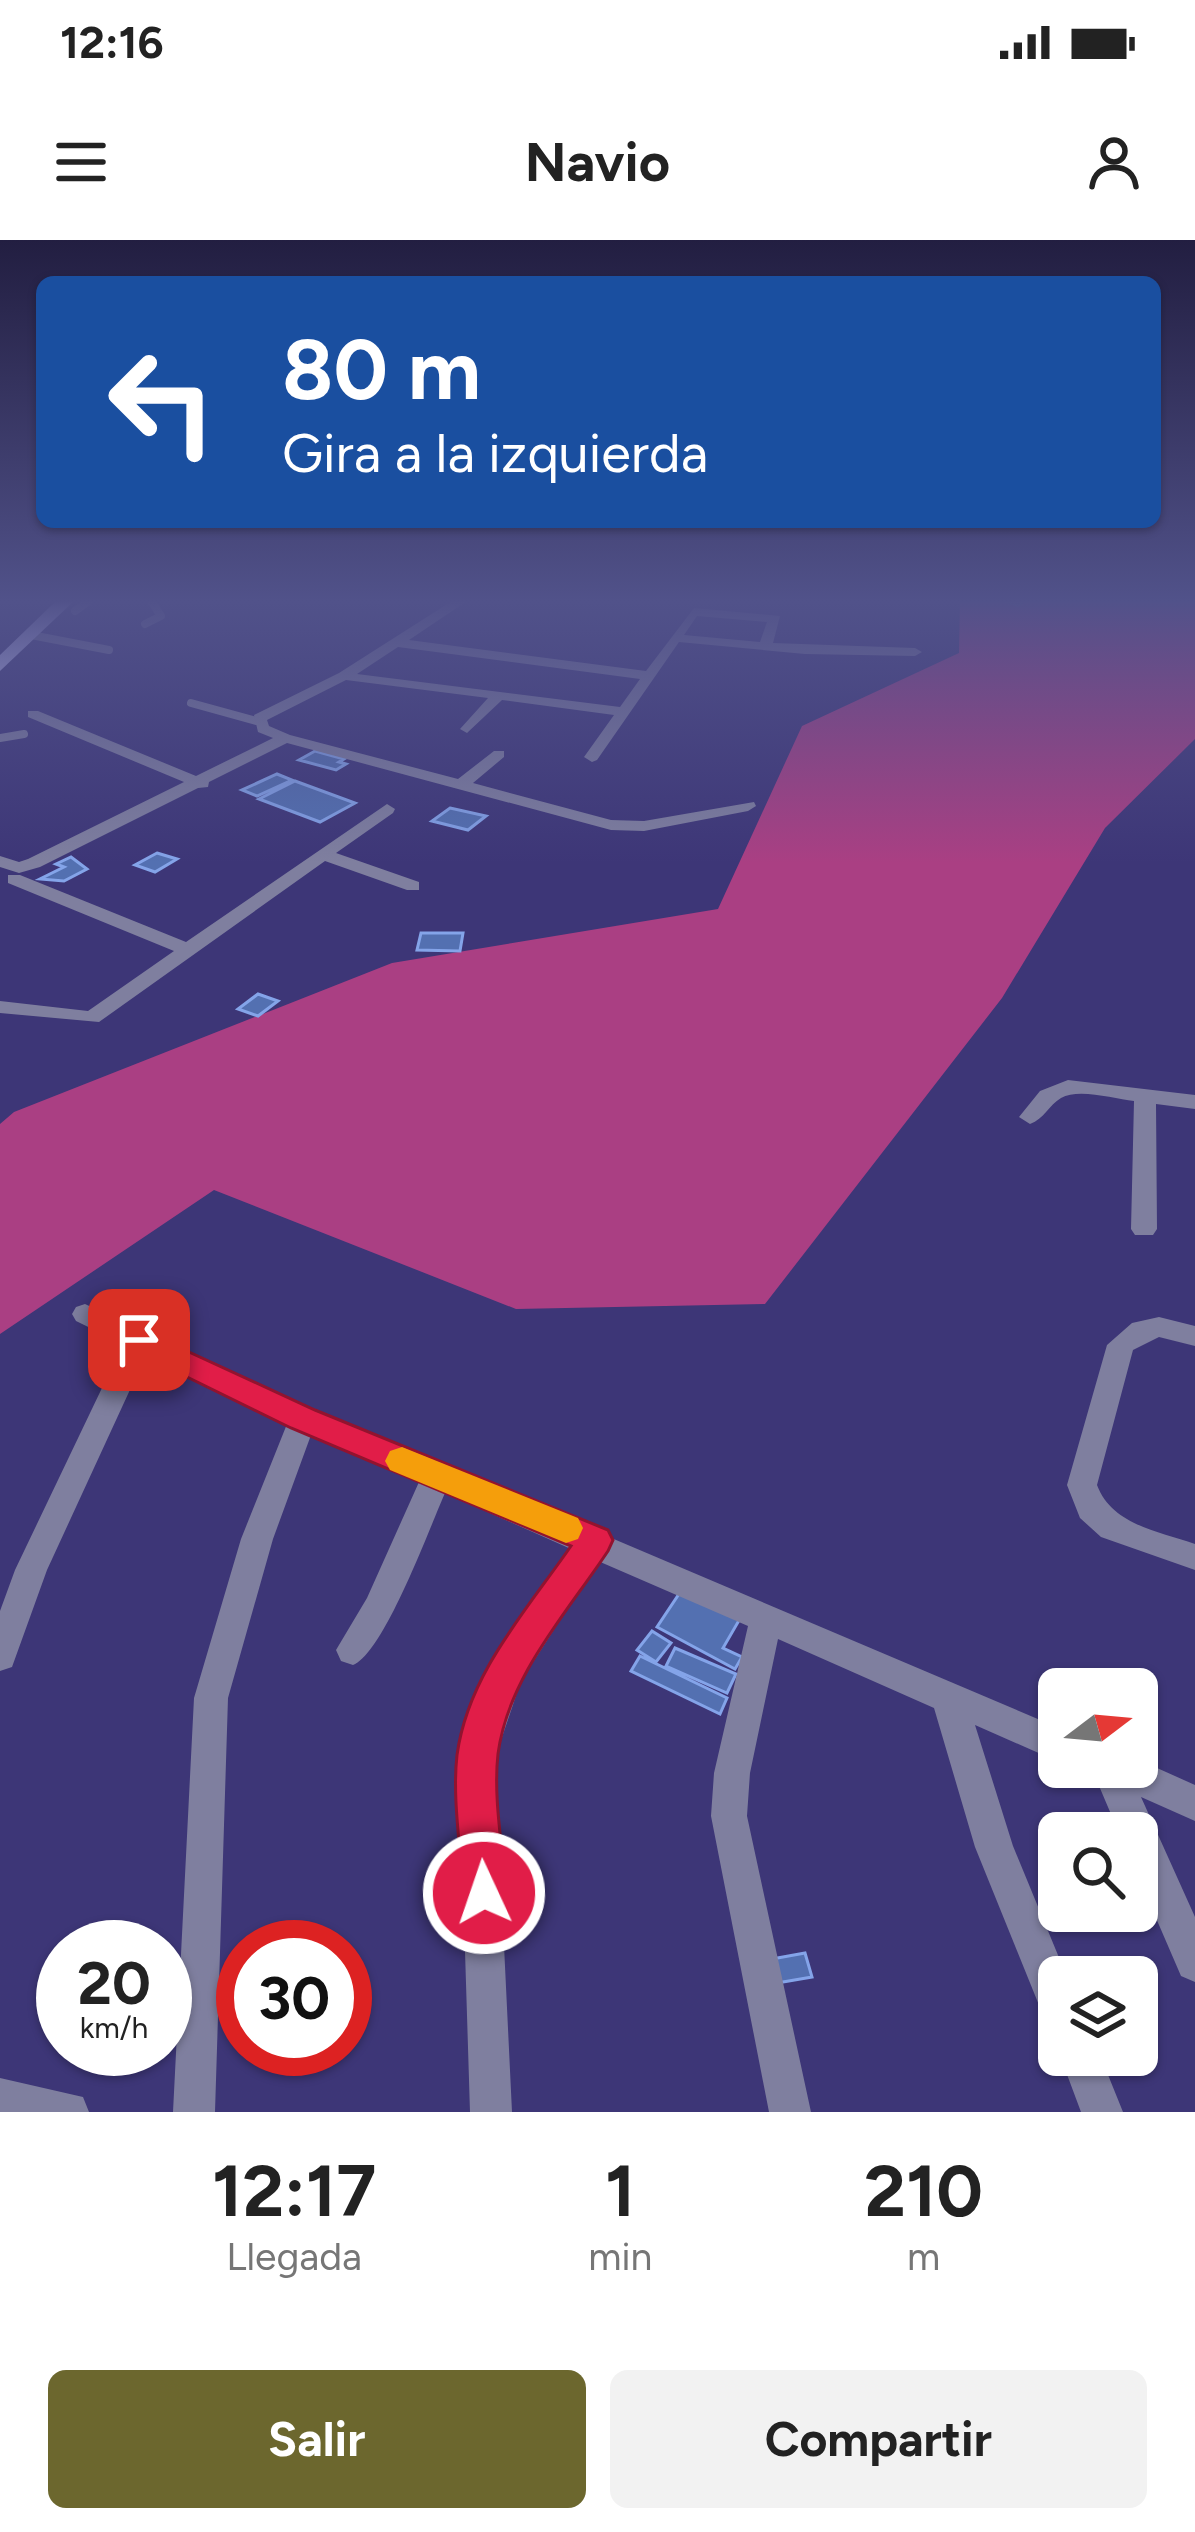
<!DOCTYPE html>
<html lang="es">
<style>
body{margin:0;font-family:Figtree,sans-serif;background:#f2f2f2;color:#222;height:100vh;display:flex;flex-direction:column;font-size:45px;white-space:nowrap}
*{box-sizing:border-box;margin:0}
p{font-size:39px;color:#767676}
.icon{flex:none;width:66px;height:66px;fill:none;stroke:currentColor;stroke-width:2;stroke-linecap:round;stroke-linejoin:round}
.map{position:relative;height:1872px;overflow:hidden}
.side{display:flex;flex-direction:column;background:#fff;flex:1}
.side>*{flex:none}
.guide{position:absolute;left:36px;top:36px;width:1125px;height:252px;border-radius:18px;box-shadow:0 3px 9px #0004;background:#1a4fa0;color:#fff;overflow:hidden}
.needle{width:78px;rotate:74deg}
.controls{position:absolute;left:1038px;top:1428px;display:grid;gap:24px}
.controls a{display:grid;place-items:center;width:120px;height:120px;border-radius:18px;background:#fff;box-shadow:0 3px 9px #0004;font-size:60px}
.speed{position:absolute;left:36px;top:1680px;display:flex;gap:24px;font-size:60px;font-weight:700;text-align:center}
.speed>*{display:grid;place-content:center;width:156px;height:156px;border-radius:50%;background:#fff;box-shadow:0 3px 9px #0004;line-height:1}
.speed small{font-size:30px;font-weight:400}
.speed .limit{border:18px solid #d22;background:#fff;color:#111}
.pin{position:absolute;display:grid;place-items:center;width:102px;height:102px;color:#fff;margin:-51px;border-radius:24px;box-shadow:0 6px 18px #0006}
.me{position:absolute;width:132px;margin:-66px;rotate:357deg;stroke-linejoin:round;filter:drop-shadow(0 0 9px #0008)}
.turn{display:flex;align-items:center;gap:42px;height:252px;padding:0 48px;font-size:54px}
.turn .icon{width:156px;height:156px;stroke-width:2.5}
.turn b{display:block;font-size:84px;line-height:102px}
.eta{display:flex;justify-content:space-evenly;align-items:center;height:204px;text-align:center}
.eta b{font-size:72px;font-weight:700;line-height:84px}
.action{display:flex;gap:24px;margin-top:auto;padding:24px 48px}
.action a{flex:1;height:138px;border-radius:18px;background:#6c672e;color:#fff;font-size:48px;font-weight:700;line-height:138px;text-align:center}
.action a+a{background:#f2f2f2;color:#222}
.status{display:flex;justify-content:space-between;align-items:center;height:84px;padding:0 60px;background:#fff;direction:ltr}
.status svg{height:33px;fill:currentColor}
header{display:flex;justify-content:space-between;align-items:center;height:156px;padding:0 48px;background:#fff;font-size:54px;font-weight:700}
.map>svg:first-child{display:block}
.forest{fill:#aa3f83}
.building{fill:#5370b1;stroke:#84a4e9;stroke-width:3}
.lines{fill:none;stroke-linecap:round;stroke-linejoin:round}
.service{stroke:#7f7f9f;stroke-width:8}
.minor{fill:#7f7f9f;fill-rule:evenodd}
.trunk{fill:#cacafa;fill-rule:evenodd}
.route{fill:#e11d48;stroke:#92132f;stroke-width:3}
.slow{fill:#f59e0b}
</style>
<div class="status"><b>12:16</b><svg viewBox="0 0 49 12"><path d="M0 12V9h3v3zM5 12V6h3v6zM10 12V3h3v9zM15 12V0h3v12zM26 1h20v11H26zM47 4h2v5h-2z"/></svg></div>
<header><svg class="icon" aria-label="menu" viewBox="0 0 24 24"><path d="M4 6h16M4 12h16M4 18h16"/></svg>Navio<svg class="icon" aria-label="person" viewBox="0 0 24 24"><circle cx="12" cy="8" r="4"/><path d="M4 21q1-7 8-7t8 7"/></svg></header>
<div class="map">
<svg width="1195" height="1872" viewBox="0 0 1195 1872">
<rect width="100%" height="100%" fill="#3d3677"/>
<path class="forest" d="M960,361H1195V499L1105,588L1002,758L765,1064L516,1069L214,950L0,1094V884L14,872L392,723L718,669L802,486L959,413Z"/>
<path class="building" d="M315,511L344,519L339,522L346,524L336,530L299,520Z
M277,534L292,540L257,556L242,550Z
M295,541L355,563L320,582L259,559Z
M450,568L486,576L468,590L432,581Z
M157,613L177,619L155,632L135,625Z
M71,617L87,629L64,641L40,639L64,627L56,624Z
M421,693H463L460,711L417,710Z
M258,754L278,761L258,776L238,769Z
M683,1348L741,1377L723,1408L742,1417L735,1429L657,1387Z
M652,1391L671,1403L656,1422L637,1410Z
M675,1408L736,1434L727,1453L666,1426Z
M640,1416L727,1458L720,1474L631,1431Z
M805,1713L812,1737L777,1743L772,1719Z"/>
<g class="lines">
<path class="service" d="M75,371L89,361
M145,384L161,376L151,361
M31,395L109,410
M191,463L256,481
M0,498L24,494"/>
<path class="minor" d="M452,361H467L409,400L646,431L694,368L780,376L773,403L915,408L922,412L915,416L805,414L679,402L597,520L592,522L584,517L614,475L502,460L467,493L460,489L488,458L346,440L267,480L269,486L290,495L458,539L494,511H504V517L473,543L611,580L644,581L754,562L756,566L748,571L644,591L611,590L287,503L209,542L208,547L198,548L40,627L19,633L0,627V616L19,622L28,619L184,542L28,477V471H38L196,536L273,498L258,492L254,475L339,433ZM697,376L767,382L760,402L684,395ZM398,407L640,439L620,467L357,434Z
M1000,361H1023L1024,363L1018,367Z
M387,564L395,569L393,573L336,613L419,642V650H407L325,621L99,782L0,773V761L88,771L174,711L8,643V635H20L186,702Z
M1068,840L1195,855V869L1156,864L1157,989L1153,995H1135L1131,989L1134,861C1114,859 1079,848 1061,858C1049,865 1044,879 1030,884L1019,877L1040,851Z
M85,1064L313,1171L590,1289L606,1291L609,1297L1059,1488V1522L975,1485L1013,1606L1067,1737H1059V1786L1045,1780L975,1607L934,1468L778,1399L750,1533L747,1576L811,1872H769L711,1576L714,1533L748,1386L598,1321L521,1441L495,1518L512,1872H470L459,1518L479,1458L497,1419L571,1309L445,1253C429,1289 384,1413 353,1425L341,1421L336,1410L367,1358L419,1242L311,1195L273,1299L228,1458L215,1872H173L194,1458L241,1299L287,1184L146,1115L47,1330L12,1427L0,1431V1371L15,1330L123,1104L76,1081L72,1074L76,1067Z
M1159,1077L1195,1086V1106L1159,1097L1133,1110L1097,1245C1112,1285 1158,1291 1195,1304V1330L1101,1297L1080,1278L1067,1245L1107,1105L1132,1083Z
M1137,1519L1195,1545V1581L1141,1557L1195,1677V1742L1181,1736L1137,1634V1593H1119L1091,1527H1137Z
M1059,1813L1100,1815L1123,1872H1081Z
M0,1838L83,1857L89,1872H0Z"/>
<path class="trunk" d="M56,361H74L0,431V415Z"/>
</g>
<linearGradient id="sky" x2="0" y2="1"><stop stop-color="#221e41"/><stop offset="0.58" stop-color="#51528a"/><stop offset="1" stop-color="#51528a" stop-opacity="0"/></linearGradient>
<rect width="1195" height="623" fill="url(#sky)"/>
<path class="route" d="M139,1089L315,1170L608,1290L613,1300L608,1311C566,1374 508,1437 498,1514C493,1558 503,1609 506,1653L500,1668L484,1675L469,1668L463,1653C461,1609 452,1558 457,1515C468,1434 526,1371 571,1306L291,1188L128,1108L124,1100Z"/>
<path class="slow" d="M402,1207L578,1278L583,1288L578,1299L566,1303L390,1230L385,1221L390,1211Z"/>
</svg>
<div class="controls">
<a><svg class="needle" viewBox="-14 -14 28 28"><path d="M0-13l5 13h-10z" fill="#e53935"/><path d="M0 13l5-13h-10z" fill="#767676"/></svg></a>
<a><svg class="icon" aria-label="search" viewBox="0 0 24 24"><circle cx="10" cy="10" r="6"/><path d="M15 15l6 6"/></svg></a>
<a><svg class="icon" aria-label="layers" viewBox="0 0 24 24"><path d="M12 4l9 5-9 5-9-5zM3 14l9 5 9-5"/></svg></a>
</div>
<div class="speed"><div>20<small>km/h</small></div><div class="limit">30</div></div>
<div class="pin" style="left:139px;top:1100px;background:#d93025"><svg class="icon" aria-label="arrive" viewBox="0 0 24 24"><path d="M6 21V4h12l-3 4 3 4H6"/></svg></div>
<svg class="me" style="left:484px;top:1653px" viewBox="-20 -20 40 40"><circle r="17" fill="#e11d48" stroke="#fff" stroke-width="3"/><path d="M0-11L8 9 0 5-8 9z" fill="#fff"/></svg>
<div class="guide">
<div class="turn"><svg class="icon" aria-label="left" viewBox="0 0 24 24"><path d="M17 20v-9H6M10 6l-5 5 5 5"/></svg><div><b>80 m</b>Gira a la izquierda</div></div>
</div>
</div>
<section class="side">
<div class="eta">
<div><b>12:17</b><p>Llegada</p></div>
<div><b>1</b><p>min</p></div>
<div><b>210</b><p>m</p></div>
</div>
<div class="action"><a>Salir</a><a>Compartir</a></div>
</section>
